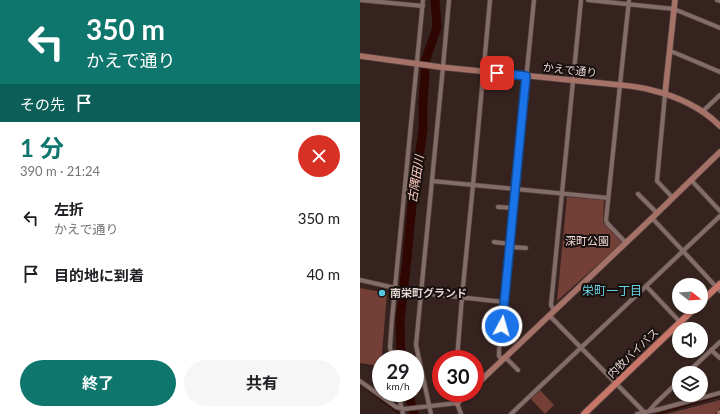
<!DOCTYPE html>
<html lang="ja">
<meta charset="utf-8">
<style>
body{margin:0;font-family:Lato,"Noto Sans JP",sans-serif;background:#f6f6f6;color:#202124;height:100vh;display:flex;flex-direction:column;font-size:15px;white-space:nowrap}
*{box-sizing:border-box;margin:0}
p{font-size:13px;color:#757577}
.icon{flex:none;width:22px;height:22px;fill:none;stroke:currentColor;stroke-width:2;stroke-linecap:round;stroke-linejoin:round}
.map{position:relative;flex:1;overflow:hidden}
.sheet{display:flex;flex-direction:column;background:#fff;width:360px}
.sheet>*{flex:none}
.guide{background:#0f766e;color:#fff;overflow:hidden}
.needle{width:26px;rotate:107deg}
.buttons{position:absolute;left:312px;top:278px;display:grid;gap:8px}
.buttons a{display:grid;place-items:center;width:36px;height:36px;border-radius:50%;background:#fff;box-shadow:0 1px 3px #0004;font-size:20px}
.speed{position:absolute;left:12px;top:350px;display:flex;gap:8px;font-size:20px;font-weight:700;text-align:center}
.speed>*{display:grid;place-content:center;width:52px;height:52px;border-radius:50%;background:#fff;box-shadow:0 1px 3px #0004;line-height:1}
.speed small{font-size:10px;font-weight:400}
.speed .limit{border:6px solid #d22;background:#fff;color:#111}
.pin{position:absolute;display:grid;place-items:center;width:34px;height:34px;color:#fff;margin:-17px;border-radius:8px;box-shadow:0 2px 6px #0006}
.me{position:absolute;width:44px;margin:-22px;rotate:6deg;stroke-linejoin:round;filter:drop-shadow(0 0 3px #0008)}
.turn{display:flex;align-items:center;gap:14px;height:84px;padding:0 20px;font-size:18px}
.turn .icon{width:52px;height:52px;stroke-width:2.5}
.turn b{display:block;font-size:28px;line-height:34px}
.then{display:flex;align-items:center;height:38px;padding:0 20px;background:#0003;gap:8px;font-size:15px}
.round{display:grid;place-items:center;flex:none;width:42px;height:42px;border-radius:21px;background:#f6f6f6}
.headline{display:flex;align-items:center;justify-content:space-between;height:68px;padding:0 20px}
h1{font-size:24px;font-weight:700;line-height:30px;color:#0f766e}
.action{display:flex;gap:8px;margin-top:auto;padding:8px 20px}
.action a{flex:1;height:46px;border-radius:24px;background:#0f766e;color:#fff;font-size:16px;font-weight:700;line-height:46px;text-align:center}
.action a+a{background:#f6f6f6;color:#202124}
ul{padding:0;list-style:none}
li{display:flex;align-items:center;gap:12px;height:56px;padding:0 20px}
li div{flex:1}
li b{display:block;font-size:15px}
li em{font-style:normal}
main{display:flex;flex:1;min-height:0}
.map>svg:first-child{display:block}
.green{fill:#733f36}
.lines{fill:none;stroke-linecap:round;stroke-linejoin:round}
.stream{stroke:#2f0602;stroke-width:1.5}
.river{stroke:#2f0602;stroke-width:9}
.street-casing{stroke:#50403d;stroke-width:5.5}
.secondary-casing{stroke:#50403d;stroke-width:7}
.primary-casing{stroke:#50403d;stroke-width:8}
.street{stroke:#846d69;stroke-width:4}
.secondary{stroke:#a67268;stroke-width:5.5}
.primary{stroke:#c87668;stroke-width:6}
.route-casing{stroke:#114b97;stroke-width:10}
.route{stroke:#1a73e8;stroke-width:7}
.poi-dot{fill:#55cadf;stroke:#170f0d;stroke-width:1.5}
.labels{text-anchor:middle;stroke-width:4;stroke-linejoin:round;paint-order:stroke}
.street-label{font-size:11px;fill:#e2d4d2;stroke:#170f0d}
.park-label{font-size:11px;fill:#f3dad5;stroke:#170f0d}
.poi-label{font-size:11px;font-weight:bold;fill:#e2d4d2;stroke:#170f0d;text-anchor:start}
.water-label{font-size:12px;font-style:italic;fill:#fdccc2;stroke:#170f0d}
.neighbourhood-label{font-size:12px;fill:#6cd4e7;stroke:#170f0d}
</style>
<main>
<section class="sheet">
<div class="guide">
<div class="turn"><svg class="icon" aria-label="left" viewBox="0 0 24 24"><path d="M17 20v-9H6M10 6l-5 5 5 5"/></svg><div><b>350 m</b>かえで通り</div></div>
<div class="then">その先<svg class="icon" aria-label="arrive" viewBox="0 0 24 24"><path d="M6 21V4h12l-3 4 3 4H6"/></svg></div>
</div>
<div class="headline"><div><h1>1 分</h1><p>390 m · 21:24</p></div><a class="round" style="background:#d93025;color:#fff"><svg class="icon" aria-label="close" viewBox="0 0 24 24"><path d="M6 6l12 12M18 6L6 18"/></svg></a></div>
<ul>
<li><svg class="icon" aria-label="left" viewBox="0 0 24 24"><path d="M17 20v-9H6M10 6l-5 5 5 5"/></svg><div><b>左折</b><p>かえで通り</p></div><em>350 m</em></li>
<li><svg class="icon" aria-label="arrive" viewBox="0 0 24 24"><path d="M6 21V4h12l-3 4 3 4H6"/></svg><div><b>目的地に到着</b></div><em>40 m</em></li>
</ul>
<div class="action"><a>終了</a><a>共有</a></div>
</section>
<div class="map">
<svg width="360" height="414" viewBox="0 0 360 414">
<rect width="100%" height="100%" fill="#36231f"/>
<path class="green" d="M207,197L244,200L243,222L262,243L197,301Z
M0,288L27,293L21,366L0,363Z
M180,390L194,405L185,414L171,399Z
M360,400V408L355,414H307Z"/>
<g class="lines">
<path class="stream" d="M0,384L40,414
M297,414L360,396"/>
<path class="river" d="M41,359L40,321L47,258L52,205L63,130V101L65,74V62L77,27L75,0
M48,393L54,414"/>
<g class="street-casing">
<path id="street" d="M0,0L63,6
M228,0L314,9L360,28
M357,0L360,1
M310,52H313L360,72
M305,94L297,181L313,198
M342,112L360,95
M331,180L360,211
M72,181L248,198
M278,194L297,213
M138,207L153,208
M292,218L323,251L360,291
M134,242L150,244
M266,243L247,223L246,220L260,85L269,0
M150,247L166,248
M0,280L35,288
M286,286L320,322
M61,293L144,302
M194,310L191,305L221,0
M189,315L284,412
M351,350L360,358
M145,357L158,370
M32,359L30,347L32,319L63,0
M97,359L102,297L113,185L130,0
M142,360L139,356V351L174,0
M327,373L360,342
M0,381L36,407L44,409L97,403L101,414
M38,393L43,414
M97,393V396L100,400
M289,411L296,403L319,381
M71,414L56,345L83,67L89,0
M151,414L360,216
M277,414L300,409L360,393"/>
</g>
<g class="secondary-casing">
<path id="secondary" d="M0,56L80,67L260,85C270,86 281,87 291,90C316,96 342,108 360,126
M305,94L315,0
M115,386L292,218L360,152
M97,403L107,393
M360,414V413"/>
</g>
<g class="primary-casing">
<path id="primary" d="M341,302L360,284
M224,414L336,307"/>
</g>
<use href="#street" class="street"/>
<use href="#secondary" class="secondary"/>
<use href="#primary" class="primary"/>
</g>
<g class="lines">
<g class="route-casing">
<path id="route" d="M137,73L166,76L142,326"/>
</g>
<use href="#route" class="route"/>
</g>
<circle class="poi-dot" cx="22" cy="293" r="4"/>
<g class="labels">
<g class="street-label">
<text transform="translate(210 70) rotate(6)" y="4">かえで通り</text>
<text transform="translate(273 353) rotate(-44)" y="4">内牧バイパス</text>
</g>
<g class="park-label">
<text x="227" y="245">深町公園</text>
</g>
<g class="poi-label">
<text x="30" y="297">南栄町グランド</text>
</g>
<g class="water-label">
<text transform="translate(56 179) rotate(-81)" y="4">古隅田川</text>
</g>
<g class="neighbourhood-label">
<text x="252" y="295">栄町一丁目</text>
</g>
</g>
</svg>
<div class="buttons">
<a><svg class="needle" viewBox="-14 -14 28 28"><path d="M0-13l5 13h-10z" fill="#e53935"/><path d="M0 13l5-13h-10z" fill="#757577"/></svg></a>
<a><svg class="icon" aria-label="sound" viewBox="0 0 24 24"><path d="M4 9h4l5-4v14l-5-4H4zM17 9q2 3 0 6"/></svg></a>
<a><svg class="icon" aria-label="layers" viewBox="0 0 24 24"><path d="M12 4l9 5-9 5-9-5zM3 14l9 5 9-5"/></svg></a>
</div>
<div class="speed"><div>29<small>km/h</small></div><div class="limit">30</div></div>
<div class="pin" style="left:137px;top:73px;background:#d93025"><svg class="icon" aria-label="arrive" viewBox="0 0 24 24"><path d="M6 21V4h12l-3 4 3 4H6"/></svg></div>
<svg class="me" style="left:142px;top:326px" viewBox="-20 -20 40 40"><circle r="17" fill="#1a73e8" stroke="#fff" stroke-width="3"/><path d="M0-11L8 9 0 5-8 9z" fill="#fff"/></svg>
</div>
</main>
